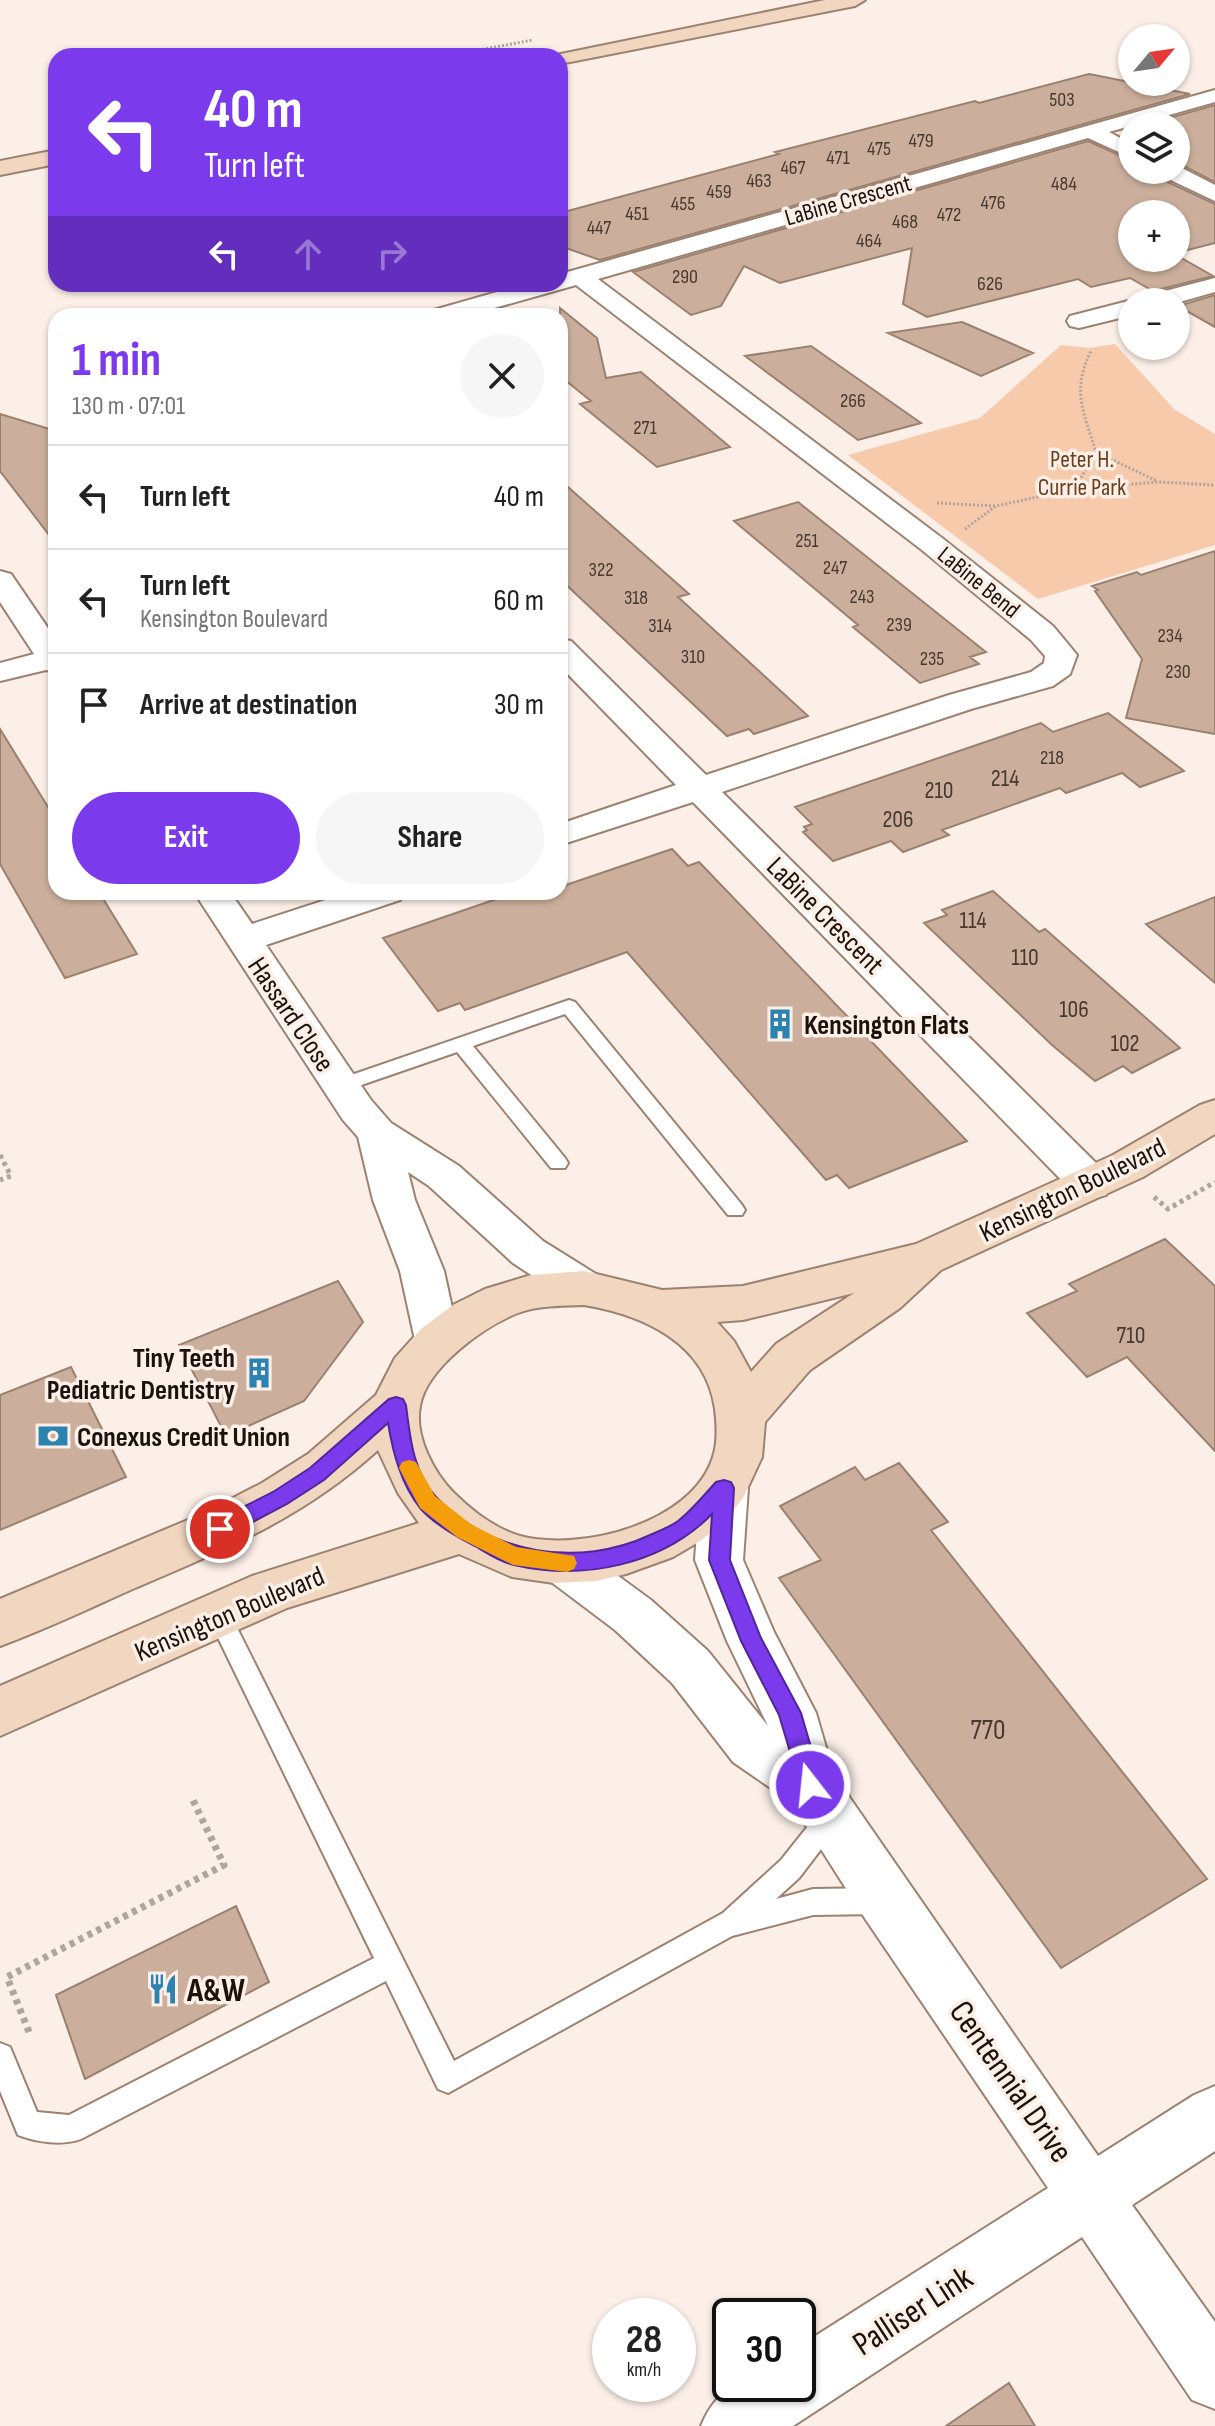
<!DOCTYPE html>
<meta charset="utf-8">
<style>
body{margin:0;font-family:"Sofia Sans Condensed",sans-serif;background:#f6f6f6;color:#222;height:100vh;display:flex;flex-direction:column;font-size:30px;white-space:nowrap}
*{box-sizing:border-box;margin:0}
p{font-size:26px;color:#767676}
.icon{flex:none;width:44px;height:44px;fill:none;stroke:currentColor;stroke-width:2;stroke-linecap:round;stroke-linejoin:round}
.map{position:relative;flex:1;overflow:hidden}
.sheet{position:absolute;left:48px;top:308px;width:520px;height:592px;display:flex;flex-direction:column;background:#fff;border-radius:24px;box-shadow:0 2px 6px #0004}
.sheet>*{flex:none}
.top-card{position:absolute;left:48px;top:48px;width:520px;height:244px;border-radius:24px;box-shadow:0 2px 6px #0004;background:#7c3aed;color:#fff;overflow:hidden}
.needle{width:52px;rotate:61deg}
.fabs{position:absolute;left:1118px;top:24px;display:grid;gap:16px}
.fabs a{display:grid;place-items:center;width:72px;height:72px;border-radius:50%;background:#fff;box-shadow:0 2px 6px #0004;font-size:40px}
.speed{position:absolute;left:592px;top:2298px;display:flex;gap:16px;font-size:40px;font-weight:700;text-align:center}
.speed>*{display:grid;place-content:center;width:104px;height:104px;border-radius:50%;background:#fff;box-shadow:0 2px 6px #0004;line-height:1}
.speed small{font-size:20px;font-weight:400}
.speed .limit{border:4px solid #111;border-radius:12px;background:#fff;color:#111}
.pin{position:absolute;display:grid;place-items:center;width:68px;height:68px;color:#fff;margin:-34px;border:4px solid #fff;border-radius:50%;box-shadow:0 2px 8px #0007}
.me{position:absolute;width:88px;margin:-44px;rotate:344deg;stroke-linejoin:round;filter:drop-shadow(0 0 6px #0008)}
.turn{display:flex;align-items:center;gap:28px;height:168px;padding:0 24px;font-size:36px}
.turn .icon{width:104px;height:104px;stroke-width:2.5}
.turn b{display:block;font-size:56px;line-height:68px}
.lanes{display:flex;align-items:center;height:76px;padding:0 24px;background:#0003;justify-content:center;gap:40px;direction:ltr}
.lanes .off{opacity:.35}
.round{display:grid;place-items:center;flex:none;width:84px;height:84px;border-radius:42px;background:#f6f6f6}
.head{display:flex;align-items:center;justify-content:space-between;height:136px;padding:0 24px}
h1{font-size:48px;font-weight:700;line-height:60px;color:#7c3aed}
.action{display:flex;gap:16px;margin-top:auto;padding:16px 24px}
.action a{flex:1;height:92px;border-radius:48px;background:#7c3aed;color:#fff;font-size:32px;font-weight:700;line-height:92px;text-align:center}
.action a+a{background:#f6f6f6;color:#222}
ul{padding:0;list-style:none}
li{display:flex;align-items:center;gap:24px;height:104px;padding:0 24px;border-top:2px solid #e0e0e0}
li div{flex:1}
li b{display:block;font-size:30px}
li em{font-style:normal}
.map>svg:first-child{display:block}
.green{fill:#f7caab}
.building{fill:#cbaf9c;stroke:#9a806f;stroke-width:2}
.lines{fill:none;stroke-linecap:round;stroke-linejoin:round}
.lane-casing{stroke:#9c8270;stroke-width:4}
.street-casing{stroke:#9c8270;stroke-width:4}
.secondary-casing{stroke:#9c8270;stroke-width:4}
.path-far2{stroke:#b0a59d;stroke-width:3;stroke-dasharray:2 2;stroke-linecap:butt}
.path-far1{stroke:#b0a59d;stroke-width:5;stroke-dasharray:4 4;stroke-linecap:butt}
.path{stroke:#b0a59d;stroke-width:7;stroke-dasharray:5 5;stroke-linecap:butt}
.lane{fill:#fff;fill-rule:evenodd}
.street{fill:#fff;fill-rule:evenodd}
.secondary{fill:#f2d7c0;fill-rule:evenodd}
.route{fill:#7c3aed;stroke:#51269a;stroke-width:2}
.slow{fill:#f59e0b}
.labels{text-anchor:middle;stroke-width:7;stroke-linejoin:round;paint-order:stroke}
.far-number-label{font-size:20px;fill:#47392f}
.far-street-label{font-size:24px;fill:#1b120b;stroke:#fbefe7}
.far-park-label{font-size:24px;fill:#693e1b;stroke:#fbefe7}
.number-label{font-size:24px;fill:#47392f}
.street-label{font-size:28px;fill:#1b120b;stroke:#fbefe7}
.poi-label{font-size:28px;font-weight:bold;fill:#1b120b;stroke:#fbefe7;text-anchor:start}
.near-number-label{font-size:28px;fill:#47392f}
.near-poi-label{font-size:34px;font-weight:bold;fill:#1b120b;stroke:#fbefe7;text-anchor:start}
.near-street-label{font-size:34px;fill:#1b120b;stroke:#fbefe7}
</style>
<div class="map">
<svg width="1215" height="2426" viewBox="0 0 1215 2426">
<rect width="100%" height="100%" fill="#fbefe7"/>
<path class="green" d="M1115,344L1174,409L1215,434V545L1038,599L848,455L980,418L1061,345L1089,348Z"/>
<path class="building" d="M1089,74L1190,94L600,260L560,246V213L779,154L775,152L975,101L979,103Z
M1215,105V182L1176,162V126H1141Z
M1088,141L1132,161V170H1154L1159,178L1215,204V243L1176,253V214H1132V258H1176V255L1213,276L1153,291L1130,278L1091,287L1078,279L927,317L903,304L912,248L780,283L744,266L721,306L691,315L633,272Z
M1215,295V327L1178,306Z
M560,308L597,338L606,378L641,372L730,447L657,467L629,444L580,404L591,401L560,376Z
M962,322L1033,353L981,376L888,333Z
M811,346L921,423L858,440L745,356Z
M0,414L56,431V544L0,471Z
M560,480L689,594L678,597L808,716L754,734L749,729L727,736L560,579Z
M798,502L986,652L970,657L979,664L920,683L853,627L858,625L734,521Z
M1215,551V734L1126,718L1142,659L1095,591L1098,590L1092,586L1137,572L1141,575Z
M1108,713L1184,771L1140,787L1122,773L1066,793L1060,788L942,830L949,835L903,852L891,841L833,861L803,832L807,830L804,827L812,824L795,807L1041,723L1053,732Z
M0,729L56,820V892H99L137,954L65,978L0,864Z
M672,849L688,866L699,862L967,1141L849,1188L837,1175L826,1180L627,952L465,1010L460,1003L438,1011L383,938L517,892H560V887Z
M993,891L1039,932L1045,929L1180,1048L1132,1073L1123,1066L1095,1081L1052,1045L924,923L947,915L942,910Z
M1215,897V983L1146,924Z
M1165,1239L1215,1286V1451L1127,1357L1087,1377L1027,1313L1077,1291L1069,1284Z
M338,1281L363,1322L304,1401L226,1436L179,1345Z
M71,1367L126,1477L0,1530V1395Z
M899,1463L948,1522L931,1530L1207,1879L1061,1968L779,1578L821,1560L780,1506L855,1467L865,1480Z
M236,1906L269,1982L85,2079L56,1995Z
M1009,2383L1035,2426H946Z"/>
<g class="lines">
<g class="lane-casing">
<path id="lane" d="M569,1000L575,1002L742,1205L745,1210L742,1215H728L565,1014L473,1046L565,1158L568,1163L565,1168H551L457,1052L341,1092L332,1086L334,1081Z
M219,1605L227,1608L454,2061L723,1913L781,1860L820,1811L829,1807L838,1811L842,1819L838,1827L799,1878L776,1899L813,1889L880,1888L889,1892L893,1901L889,1910L880,1914L813,1915L732,1936L448,2093L438,2089L386,1981L81,2139C63,2146 35,2142 18,2135L0,2091V2043L10,2047L37,2112L69,2115L374,1958L207,1615L211,1608Z"/>
</g>
<g class="street-casing">
<path id="street" d="M1215,90V102L1109,132L1132,144V158L1088,138L598,279L942,538L1053,626L1077,655L1070,674L1053,686L971,709L722,792L1106,1173L1112,1184L1106,1195L1091,1199L1076,1195L693,802L560,845V824L676,785L560,666V639L571,641L706,775L949,695L1031,672L1044,663L1045,656L1031,640L922,550L576,285L466,316H427L430,311L525,284H560V274L571,271Z
M1176,165L1215,185V201L1160,175L1157,170H1176Z
M1215,278V292L1176,303L1132,302V315L1079,328L1070,326L1067,321L1070,316L1132,300L1139,301L1142,297Z
M0,571L11,574L56,640V672L46,670L0,681V663L34,654L0,602Z
M194,892H230L252,924L350,892H405L400,900L266,945L371,1100L391,1123L459,1166L543,1241L599,1276L606,1288L599,1300L584,1304L569,1300L513,1263L429,1186L408,1172L415,1200L444,1271L459,1340L453,1352L437,1357L421,1352L415,1340L400,1271L373,1200L358,1137L343,1120Z
M724,1469L741,1474L748,1488L743,1560L774,1632L816,1713L834,1775L1098,2156L1194,2095L1215,2086V2151L1132,2205L1215,2322V2409L1192,2400L1082,2237L793,2426H701C722,2375 751,2384 798,2384V2347L1048,2188L866,1920L791,1802L733,1762L672,1683L615,1630L546,1578L539,1563L546,1548L563,1542L580,1548L651,1600L708,1651L768,1726L727,1641L695,1560L700,1488L707,1474Z"/>
</g>
<g class="secondary-casing">
<path id="secondary" d="M825,0H865L855,6L560,64V56H551Z
M56,150V164L0,175V161Z
M1215,1100V1134L1143,1177L941,1270L900,1308L810,1370L765,1422L762,1457L743,1498L724,1522L700,1541L673,1557L626,1574L596,1581L554,1583L512,1577L459,1554L287,1608L0,1736V1686L252,1576L419,1523L398,1493L378,1450C303,1518 226,1549 135,1588C90,1608 46,1629 0,1646V1599L202,1514L262,1483L308,1454L376,1395L395,1358L421,1329L453,1305L485,1289L531,1275L584,1271L662,1290L743,1286L916,1244L1113,1155L1200,1105ZM854,1293L776,1344L751,1372L734,1341L717,1322L743,1320ZM584,1305C644,1315 706,1343 715,1409C717,1425 718,1442 713,1457C692,1524 580,1552 520,1536C496,1529 472,1511 454,1493C434,1473 414,1436 420,1406C426,1368 484,1326 518,1313C538,1305 563,1306 584,1305Z"/>
</g>
<path class="path-far2" d="M447,56L533,40
M1096,452L1157,481
M1075,488L1096,452C1084,413 1071,391 1091,351
M937,503L995,506
M965,529L996,506L1074,489L1158,482L1215,485"/>
<path class="path-far1" d="M0,1155L11,1176L0,1180
M1154,1197L1168,1209L1215,1182"/>
<path class="path" d="M29,2032L7,1977L224,1865L191,1796"/>
<use href="#lane" class="lane"/>
<use href="#street" class="street"/>
<use href="#secondary" class="secondary"/>
</g>
<path class="route" d="M396,1397L403,1399L406,1405C410,1437 413,1472 436,1497C490,1555 580,1568 650,1535C659,1531 670,1527 678,1521C692,1510 704,1495 716,1482L724,1480L731,1482L734,1488L730,1560L761,1638L801,1713L822,1785L818,1792L810,1795L802,1792L779,1715L741,1641L709,1560L712,1514C662,1565 583,1581 514,1565C500,1562 487,1553 475,1546C457,1537 434,1524 420,1508C401,1484 393,1453 388,1423L324,1480L287,1504L228,1535L220,1537L213,1535L210,1529L213,1522L273,1492L310,1468L389,1399Z"/>
<path class="slow" d="M409,1460L416,1462L435,1496L472,1525L516,1547L574,1556L577,1563L574,1569L567,1572L513,1565L457,1537L420,1508L399,1468L402,1462Z"/>
<defs>
<g id="building-bare" transform="scale(2.4)"><path d="M-4-6H4V6H1V3H-1V6H-4ZM-2.5-4.3h1.7v1.8h-1.7ZM.8-4.3h1.7v1.8H.8ZM-2.5-1h1.7V.8h-1.7ZM.8-1h1.7V.8H.8Z" fill="#2a83b1" stroke="#fbefe7" stroke-width="2.5" paint-order="stroke"/></g>
<g id="bank-bare" transform="scale(2.4)"><path d="M-6-4H6V4H-6ZM0-2.3a2.3 2.3 0 1 0 0 4.6a2.3 2.3 0 1 0 0-4.6Z" fill="#2a83b1" stroke="#fbefe7" stroke-width="2.5" paint-order="stroke"/></g>
<g id="restaurant-bare" transform="scale(2.4)"><path d="M-5-6h1v4h1v-4h1v4h1v-4h1v5L-1.5 .5V6h-2V.5L-5-1ZM5-6V6H3V1.5H1.5Q1.5-4 5-6Z" fill="#2a83b1" stroke="#fbefe7" stroke-width="2.5" paint-order="stroke"/></g>
</defs>
<g fill-rule="evenodd">
<use href="#building-bare" x="780" y="1024"/>
<use href="#building-bare" x="259" y="1373"/>
<use href="#bank-bare" x="53" y="1436"/>
<use href="#restaurant-bare" x="163" y="1989"/>
</g>
<g class="labels">
<g class="far-number-label">
<text x="1062" y="106">503</text>
<text x="921" y="147">479</text>
<text x="879" y="155">475</text>
<text x="838" y="164">471</text>
<text x="793" y="174">467</text>
<text x="759" y="187">463</text>
<text x="1064" y="190">484</text>
<text x="719" y="198">459</text>
<text x="993" y="209">476</text>
<text x="683" y="210">455</text>
<text x="637" y="220">451</text>
<text x="949" y="221">472</text>
<text x="905" y="228">468</text>
<text x="599" y="234">447</text>
<text x="869" y="247">464</text>
<text x="685" y="283">290</text>
<text x="990" y="290">626</text>
<text x="853" y="407">266</text>
<text x="645" y="434">271</text>
<text x="807" y="547">251</text>
<text x="835" y="574">247</text>
<text x="601" y="576">322</text>
<text x="862" y="603">243</text>
<text x="636" y="604">318</text>
<text x="899" y="631">239</text>
<text x="660" y="632">314</text>
<text x="1170" y="642">234</text>
<text x="693" y="663">310</text>
<text x="932" y="665">235</text>
<text x="1178" y="678">230</text>
<text x="1052" y="764">218</text>
</g>
<g class="far-street-label">
<text transform="translate(848 200) rotate(-16)" y="8">LaBine Crescent</text>
<text transform="translate(979 582) rotate(39)" y="8">LaBine Bend</text>
</g>
<g class="far-park-label">
<text x="1082" y="467">Peter H.<tspan x="1082" dy="28">Currie Park</tspan></text>
</g>
<g class="number-label">
<text x="1005" y="786">214</text>
<text x="939" y="798">210</text>
<text x="898" y="827">206</text>
<text x="973" y="928">114</text>
<text x="1025" y="965">110</text>
<text x="1074" y="1017">106</text>
<text x="1125" y="1051">102</text>
<text x="1131" y="1343">710</text>
</g>
<g class="street-label">
<text transform="translate(826 915) rotate(45)" y="10">LaBine Crescent</text>
<text transform="translate(292 1014) rotate(56)" y="10">Hassard Close</text>
<text transform="translate(1072 1189) rotate(-26)" y="10">Kensington Boulevard</text>
<text transform="translate(229 1613) rotate(-23)" y="10">Kensington Boulevard</text>
</g>
<g class="poi-label">
<text x="804" y="1034">Kensington Flats</text>
<text x="235" y="1367" text-anchor="end">Tiny Teeth<tspan x="235" dy="32">Pediatric Dentistry</tspan></text>
<text x="77" y="1446">Conexus Credit Union</text>
</g>
<g class="near-number-label">
<text x="988" y="1739">770</text>
</g>
<g class="near-poi-label">
<text x="187" y="2001">A&amp;W</text>
</g>
<g class="near-street-label">
<text transform="translate(1012 2081) rotate(55)" y="12">Centennial Drive</text>
<text transform="translate(912 2310) rotate(-33)" y="12">Palliser Link</text>
</g>
</g>
</svg>
<div class="fabs">
<a><svg class="needle" viewBox="-14 -14 28 28"><path d="M0-13l5 13h-10z" fill="#e53935"/><path d="M0 13l5-13h-10z" fill="#767676"/></svg></a>
<a><svg class="icon" aria-label="layers" viewBox="0 0 24 24"><path d="M12 4l9 5-9 5-9-5zM3 14l9 5 9-5"/></svg></a>
<a>+</a>
<a>−</a>
</div>
<div class="speed"><div>28<small>km/h</small></div><div class="limit">30</div></div>
<div class="pin" style="left:220px;top:1529px;background:#d93025"><svg class="icon" aria-label="arrive" viewBox="0 0 24 24"><path d="M6 21V4h12l-3 4 3 4H6"/></svg></div>
<svg class="me" style="left:810px;top:1785px" viewBox="-20 -20 40 40"><circle r="17" fill="#7c3aed" stroke="#fff" stroke-width="3"/><path d="M0-11L8 9 0 5-8 9z" fill="#fff"/></svg>
<div class="top-card">
<div class="turn"><svg class="icon" aria-label="left" viewBox="0 0 24 24"><path d="M17 20v-9H6M10 6l-5 5 5 5"/></svg><div><b>40 m</b>Turn left</div></div>
<div class="lanes"><svg class="icon" aria-label="left" viewBox="0 0 24 24"><path d="M17 20v-9H6M10 6l-5 5 5 5"/></svg><svg class="icon off" aria-label="ahead" viewBox="0 0 24 24"><path d="M12 20V5M6 11l6-6 6 6"/></svg><svg class="icon off" aria-label="right" viewBox="0 0 24 24"><path d="M7 20v-9h11M14 6l5 5-5 5"/></svg></div>
</div>
<section class="sheet">
<div class="head"><div><h1>1 min</h1><p>130 m · 07:01</p></div><a class="round"><svg class="icon" aria-label="close" viewBox="0 0 24 24"><path d="M6 6l12 12M18 6L6 18"/></svg></a></div>
<ul>
<li><svg class="icon" aria-label="left" viewBox="0 0 24 24"><path d="M17 20v-9H6M10 6l-5 5 5 5"/></svg><div><b>Turn left</b></div><em>40 m</em></li>
<li><svg class="icon" aria-label="left" viewBox="0 0 24 24"><path d="M17 20v-9H6M10 6l-5 5 5 5"/></svg><div><b>Turn left</b><p>Kensington Boulevard</p></div><em>60 m</em></li>
<li><svg class="icon" aria-label="arrive" viewBox="0 0 24 24"><path d="M6 21V4h12l-3 4 3 4H6"/></svg><div><b>Arrive at destination</b></div><em>30 m</em></li>
</ul>
<div class="action"><a>Exit</a><a>Share</a></div>
</section>
</div>
